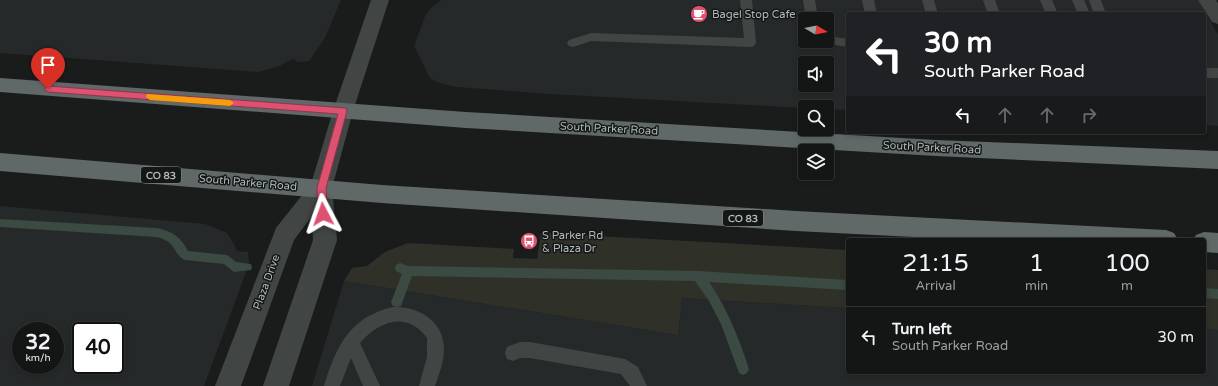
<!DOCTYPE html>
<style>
body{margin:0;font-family:"Varela Round",sans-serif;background:#212222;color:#f1f3f6;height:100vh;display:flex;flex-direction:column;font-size:15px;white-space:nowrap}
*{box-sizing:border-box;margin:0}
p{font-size:13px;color:#9d9fa0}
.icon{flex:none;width:22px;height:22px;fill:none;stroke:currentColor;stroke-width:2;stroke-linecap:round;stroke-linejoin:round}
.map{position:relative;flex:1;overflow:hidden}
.drawer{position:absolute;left:846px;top:238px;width:360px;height:136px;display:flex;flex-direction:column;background:#141515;border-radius:4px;box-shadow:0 2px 6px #0003,0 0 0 1px #333434}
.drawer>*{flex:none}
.top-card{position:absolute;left:846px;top:12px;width:360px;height:122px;border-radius:4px;box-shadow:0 2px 6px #0003,0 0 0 1px #333434;background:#202124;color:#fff;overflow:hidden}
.needle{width:26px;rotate:100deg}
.fabs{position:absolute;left:798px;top:12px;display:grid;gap:8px}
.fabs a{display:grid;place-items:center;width:36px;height:36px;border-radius:4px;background:#141515;box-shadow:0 2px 6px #0003,0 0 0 1px #333434;font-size:20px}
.speed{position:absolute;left:12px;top:322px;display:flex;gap:8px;font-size:20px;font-weight:700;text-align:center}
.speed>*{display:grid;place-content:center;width:52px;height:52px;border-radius:50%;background:#141515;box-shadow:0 2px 6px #0003,0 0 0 1px #333434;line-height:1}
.speed small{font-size:10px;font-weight:400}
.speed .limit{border:2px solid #111;border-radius:6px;background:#fff;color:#111}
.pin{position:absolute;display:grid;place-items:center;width:34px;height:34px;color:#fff;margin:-41px -17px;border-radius:50% 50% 50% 0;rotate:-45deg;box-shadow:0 0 4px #0007}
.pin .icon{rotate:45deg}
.me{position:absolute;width:44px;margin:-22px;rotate:356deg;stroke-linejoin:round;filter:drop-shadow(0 0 3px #0008)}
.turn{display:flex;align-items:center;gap:14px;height:84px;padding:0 12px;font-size:18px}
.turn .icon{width:52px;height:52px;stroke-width:2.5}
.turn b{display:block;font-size:28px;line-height:34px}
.lanes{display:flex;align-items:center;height:38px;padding:0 12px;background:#0003;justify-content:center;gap:20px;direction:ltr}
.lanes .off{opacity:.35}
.eta{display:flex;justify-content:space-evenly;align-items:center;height:68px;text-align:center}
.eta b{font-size:24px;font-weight:600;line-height:28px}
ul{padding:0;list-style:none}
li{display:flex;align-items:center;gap:12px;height:60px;padding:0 12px;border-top:1px solid #333434}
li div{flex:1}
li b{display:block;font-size:15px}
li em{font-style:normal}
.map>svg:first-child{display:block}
.built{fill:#262929;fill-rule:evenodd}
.green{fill:#2f3129}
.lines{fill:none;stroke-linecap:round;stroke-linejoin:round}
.stream{fill:#3b4a43;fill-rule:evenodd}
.service{fill:#414645;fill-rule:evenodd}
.minor{fill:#414645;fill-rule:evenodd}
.tertiary{fill:#414645;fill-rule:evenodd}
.trunk{fill:#606868;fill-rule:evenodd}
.route{fill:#dc5270;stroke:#8f3549}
.slow{fill:#f59e0b}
.labels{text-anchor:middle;stroke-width:3;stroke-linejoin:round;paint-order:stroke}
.shield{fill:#151717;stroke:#818988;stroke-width:1}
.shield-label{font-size:10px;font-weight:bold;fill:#afbab8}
.poi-label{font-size:11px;fill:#afbab8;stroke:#151717;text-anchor:start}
.street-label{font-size:11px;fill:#afbab8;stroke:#151717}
</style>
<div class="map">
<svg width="1218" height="386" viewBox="0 0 1218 386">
<rect width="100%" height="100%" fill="#1a1c1c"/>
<path class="built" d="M0,0H341L325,38L309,61L298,62L293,59L279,66L258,72L0,53Z
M441,0H1199L1218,35V126L1204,125V14H848V110L827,109V107L805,108L550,94L457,87L440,83L430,78L414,46L425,16L431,8ZM805,19H827V41H805ZM805,63H827V85H805Z
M0,206L205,224L227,233L235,246L236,251L248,252L249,264L204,386H0ZM21,331H55V365H21ZM81,331H115V365H81Z
M344,281L678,335L682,298L848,308V372H1204V329L1218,330V386H312Z"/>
<path class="green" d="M541,233L848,250V308L682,298L678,335L344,281L352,268L367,266L385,252L408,243L514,249L513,258L537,259Z
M1204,269L1218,270V330L1204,329Z"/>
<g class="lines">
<path class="stream" d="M0,219L156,228C172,231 180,236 188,251L227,255L236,262L251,264L252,267L251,270L234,272L224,264L185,260C173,255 177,241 156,237L0,227Z
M400,263L408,266L698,271L848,280V290L709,282C727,308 739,338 749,369L747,373L743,375L739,373L721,324L709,301L695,281L412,276L401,306L397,307L393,306L391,302L402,274L396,271L395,268L396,265Z
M1204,288L1218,289V299L1204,298Z"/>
<path class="service" d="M740,0H752L756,43L754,46L750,47L591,41L573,47L569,46L567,43L569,40L591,33L744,38Z
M803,0H815L818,19H806Z
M862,0H874L877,14H865Z
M922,0H934L938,14H926Z
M983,0H995L1000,14H988Z
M1040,0H1052L1058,14H1046Z
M1072,0H1084L1090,14H1078Z
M1089,0H1101L1106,14H1094Z
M827,36L848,39V47L823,43L822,41H827Z
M1204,68H1218V78H1204Z
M393,307C418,306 444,321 444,349C444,362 439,374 435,386H419L427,357V338C408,311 379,320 360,343L380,386H363L351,358L340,386H324C336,347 349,317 393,307Z
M520,342H530L625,359L638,367L647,386H630L621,374L530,358H520L513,361L507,359L505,353L507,347Z"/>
<path class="minor" d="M1198,0H1216L1218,3V24L1212,22Z"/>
<path class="tertiary" d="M371,0H389L353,111L332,188L337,240L289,386H263L313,240L312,216L294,240L241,386H215L276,228L311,184L333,111Z"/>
<path class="trunk" d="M0,78L466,112L936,140L1218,151V169L936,156L466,128L0,92Z
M0,153L382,185L796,211L1166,230L1174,233L1178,240H973L796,231L382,203L0,171Z
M1204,232L1218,233V253L1204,252V240H1193L1196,235Z"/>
</g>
<path class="route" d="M48,86L346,108L347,111L326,188L328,214L323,218L318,214L317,188L338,114L48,92L44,89Z"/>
<path class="slow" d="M147,94L230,100L234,103L230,106L150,100L146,97Z"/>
<defs>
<g id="cafe-disc" transform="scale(0.9)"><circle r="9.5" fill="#dc5270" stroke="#151717"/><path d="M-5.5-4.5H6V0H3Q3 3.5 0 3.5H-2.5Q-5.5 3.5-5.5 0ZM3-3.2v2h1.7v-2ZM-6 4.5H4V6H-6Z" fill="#fff"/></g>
<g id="bus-disc" transform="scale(0.9)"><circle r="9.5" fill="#dc5270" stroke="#151717"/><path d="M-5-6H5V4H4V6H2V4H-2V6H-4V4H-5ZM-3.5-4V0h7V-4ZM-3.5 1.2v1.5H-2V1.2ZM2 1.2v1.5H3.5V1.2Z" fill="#fff"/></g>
</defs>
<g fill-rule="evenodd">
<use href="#cafe-disc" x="699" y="14"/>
<use href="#bus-disc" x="529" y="241"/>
</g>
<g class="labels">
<g class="shield">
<rect x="141" y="167" width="40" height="16" rx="3"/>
<rect x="723" y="210" width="40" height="16" rx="3"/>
</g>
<g class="shield-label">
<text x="161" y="179">CO 83</text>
<text x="743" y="222">CO 83</text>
</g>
<g class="poi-label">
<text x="712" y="18">Bagel Stop Cafe</text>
<text x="542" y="239">S Parker Rd<tspan x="542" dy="13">&amp; Plaza Dr</tspan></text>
</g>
<g class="street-label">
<text transform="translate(609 128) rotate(3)" y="4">South Parker Road</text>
<text transform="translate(932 147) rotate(3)" y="4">South Parker Road</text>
<text transform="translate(248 182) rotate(5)" y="4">South Parker Road</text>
<text transform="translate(266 282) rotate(-70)" y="4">Plaza Drive</text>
</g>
</g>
</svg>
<div class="fabs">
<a><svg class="needle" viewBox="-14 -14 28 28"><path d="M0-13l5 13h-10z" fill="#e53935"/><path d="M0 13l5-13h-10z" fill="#9d9fa0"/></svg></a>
<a><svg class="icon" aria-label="sound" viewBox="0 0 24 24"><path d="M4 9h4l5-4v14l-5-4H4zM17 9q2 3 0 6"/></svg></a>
<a><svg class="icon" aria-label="search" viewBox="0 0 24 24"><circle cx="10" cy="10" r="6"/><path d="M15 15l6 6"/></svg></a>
<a><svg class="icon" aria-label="layers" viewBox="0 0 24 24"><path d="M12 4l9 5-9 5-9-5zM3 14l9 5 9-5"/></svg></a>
</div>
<div class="speed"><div>32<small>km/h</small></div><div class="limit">40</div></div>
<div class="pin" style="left:48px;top:89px;background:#d93025"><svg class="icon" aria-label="arrive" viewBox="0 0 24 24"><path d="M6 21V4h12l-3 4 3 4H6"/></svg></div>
<svg class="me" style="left:323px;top:214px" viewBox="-20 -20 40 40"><path d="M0-17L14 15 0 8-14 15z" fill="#dc5270" stroke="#fff" stroke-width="4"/></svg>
<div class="top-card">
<div class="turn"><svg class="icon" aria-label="left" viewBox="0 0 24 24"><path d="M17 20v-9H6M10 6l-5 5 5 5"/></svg><div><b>30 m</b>South Parker Road</div></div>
<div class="lanes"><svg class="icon" aria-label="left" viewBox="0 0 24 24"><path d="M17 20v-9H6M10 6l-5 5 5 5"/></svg><svg class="icon off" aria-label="ahead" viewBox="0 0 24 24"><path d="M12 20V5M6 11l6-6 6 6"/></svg><svg class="icon off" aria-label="ahead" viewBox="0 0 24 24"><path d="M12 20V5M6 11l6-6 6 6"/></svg><svg class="icon off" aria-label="right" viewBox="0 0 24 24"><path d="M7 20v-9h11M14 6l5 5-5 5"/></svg></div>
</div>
<section class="drawer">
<div class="eta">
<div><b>21:15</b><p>Arrival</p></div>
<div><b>1</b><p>min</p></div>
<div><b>100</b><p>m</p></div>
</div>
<ul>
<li><svg class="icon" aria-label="left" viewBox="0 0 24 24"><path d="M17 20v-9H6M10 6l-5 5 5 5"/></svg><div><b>Turn left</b><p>South Parker Road</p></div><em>30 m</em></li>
</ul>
</section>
</div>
